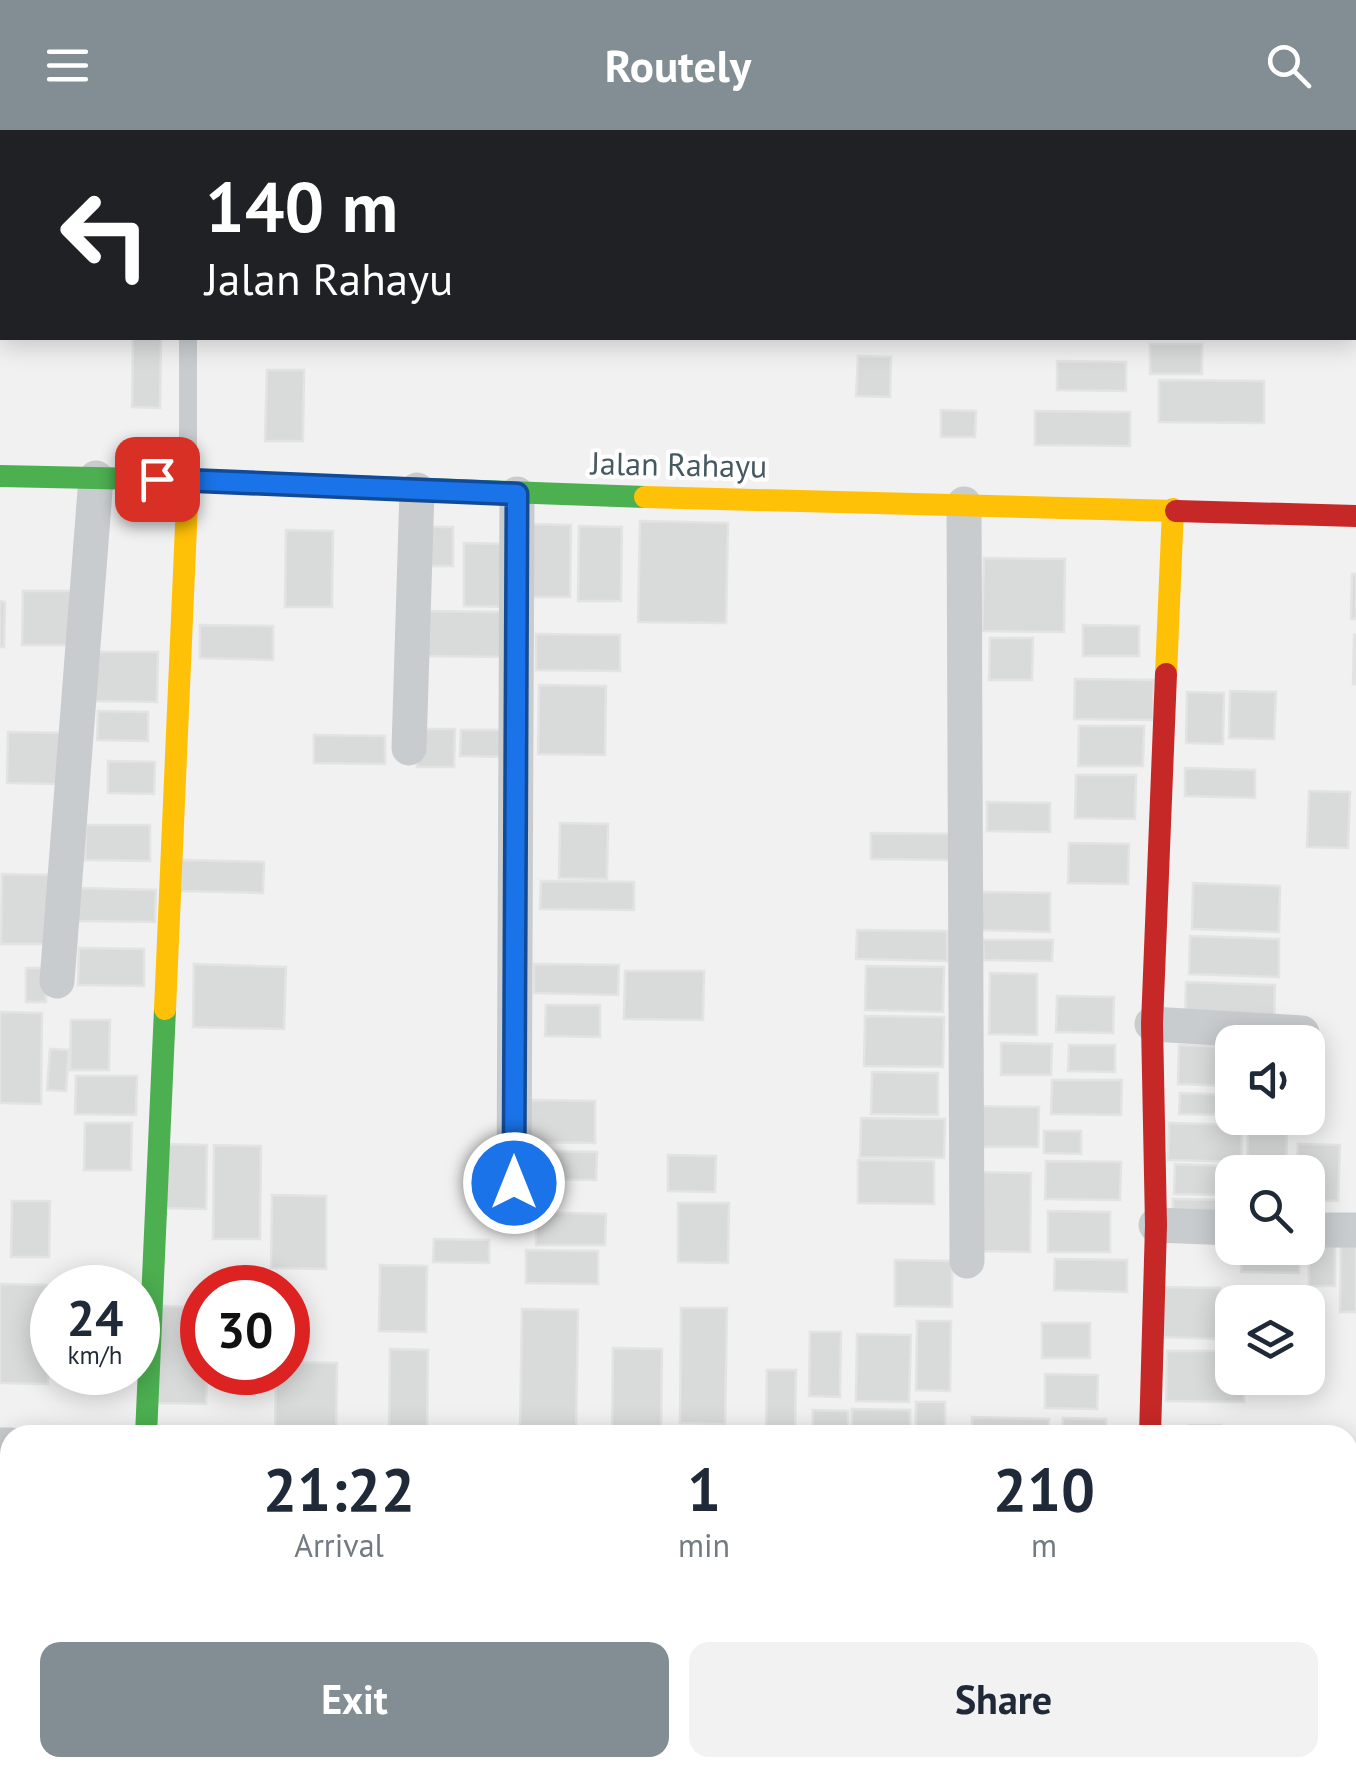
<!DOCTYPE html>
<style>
body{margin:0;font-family:"PT Sans",sans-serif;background:#f2f2f3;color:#1f2937;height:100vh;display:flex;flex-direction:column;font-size:38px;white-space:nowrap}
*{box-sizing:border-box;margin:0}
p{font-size:32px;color:#747a83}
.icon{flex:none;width:55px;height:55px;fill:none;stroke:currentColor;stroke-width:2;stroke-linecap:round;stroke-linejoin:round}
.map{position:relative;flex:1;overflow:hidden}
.side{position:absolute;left:0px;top:1295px;width:1358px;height:352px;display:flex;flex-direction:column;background:#fff;border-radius:30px 30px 0 0;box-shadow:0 5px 25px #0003}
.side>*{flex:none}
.guide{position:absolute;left:0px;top:0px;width:1358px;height:210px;box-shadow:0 5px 25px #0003;background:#202124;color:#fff;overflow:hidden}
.tools{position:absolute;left:1215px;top:895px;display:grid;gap:20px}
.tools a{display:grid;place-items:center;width:110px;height:110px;border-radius:20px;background:#fff;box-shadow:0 5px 25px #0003;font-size:50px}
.speed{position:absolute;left:30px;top:1135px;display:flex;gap:20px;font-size:50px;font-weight:700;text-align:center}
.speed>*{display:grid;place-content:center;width:130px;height:130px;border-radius:50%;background:#fff;box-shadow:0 5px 25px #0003;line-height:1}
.speed small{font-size:25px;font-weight:400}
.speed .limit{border:15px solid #d22;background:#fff;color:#111}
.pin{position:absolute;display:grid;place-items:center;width:85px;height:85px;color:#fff;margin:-42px;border-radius:20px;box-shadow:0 5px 15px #0006}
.me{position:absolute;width:110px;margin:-55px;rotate:0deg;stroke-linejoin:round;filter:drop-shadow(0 0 8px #0008)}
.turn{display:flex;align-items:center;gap:35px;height:210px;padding:0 40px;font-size:45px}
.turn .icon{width:130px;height:130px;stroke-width:2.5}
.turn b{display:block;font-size:70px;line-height:85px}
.eta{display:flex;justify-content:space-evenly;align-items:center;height:170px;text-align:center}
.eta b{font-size:60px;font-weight:700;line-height:70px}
.action{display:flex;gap:20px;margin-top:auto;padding:20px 40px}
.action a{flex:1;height:115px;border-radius:20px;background:#828e93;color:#fff;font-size:40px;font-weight:700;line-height:115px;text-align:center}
.action a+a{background:#f2f2f3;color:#1f2937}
header{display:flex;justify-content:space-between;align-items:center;height:130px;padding:0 40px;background:#828e93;color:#fff;font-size:45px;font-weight:700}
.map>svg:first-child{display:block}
.building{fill:#d9dada;stroke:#e3e3e4;stroke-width:2.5}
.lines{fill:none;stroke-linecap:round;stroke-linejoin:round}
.lane{stroke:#c8ccce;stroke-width:18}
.street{stroke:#c8ccce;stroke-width:35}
.fast{stroke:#4caf50;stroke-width:22}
.slow{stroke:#ffc107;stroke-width:22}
.jam{stroke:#c62828;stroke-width:22}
.route-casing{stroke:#114b97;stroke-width:25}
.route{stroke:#1a73e8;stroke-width:18}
.labels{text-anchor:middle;stroke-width:8;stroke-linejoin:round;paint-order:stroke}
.street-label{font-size:32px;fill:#465860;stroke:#fff}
</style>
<header><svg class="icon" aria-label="menu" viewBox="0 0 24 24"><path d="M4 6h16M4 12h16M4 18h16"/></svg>Routely<svg class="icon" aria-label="search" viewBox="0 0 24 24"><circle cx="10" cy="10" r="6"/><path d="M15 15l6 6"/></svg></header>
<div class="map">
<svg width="1356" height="1646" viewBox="0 0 1356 1646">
<rect width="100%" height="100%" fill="#f2f1f1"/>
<path class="building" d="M192,0H233V2H192Z
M133,208H161L160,278L132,277Z
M1150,214H1202V244H1150Z
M858,226L891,227L890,267L856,266Z
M1057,231L1126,232V261L1057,260Z
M267,240H304L303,311H265Z
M1159,250L1264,251V293L1159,292Z
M941,280L976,281L975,307H941Z
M1035,281L1130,282V316L1035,315Z
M640,391L728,393L726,493L638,492Z
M523,394L571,395L570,467H522Z
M579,396L622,397L621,471H578Z
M423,397H453V436H423Z
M286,400L333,401L332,477H285Z
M464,413L507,414L506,477L464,476Z
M984,428L1065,429L1064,502L982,501Z
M1352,444H1356V489H1351Z
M23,461H73V515H22Z
M0,471L5,472L4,517H0Z
M422,481L508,482L507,527L422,526Z
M200,495L273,496V530L200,528Z
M1083,495L1139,496V526H1083Z
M536,504L620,505V541L536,540Z
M1354,505H1356V554H1353Z
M990,508H1033L1032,550H989Z
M93,522H158L157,572L93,571Z
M1075,549L1154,550L1153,590L1074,589Z
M539,555L606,556L605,625L538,624Z
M1230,561L1276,562L1274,609L1229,608Z
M1187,562L1224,563L1223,614L1186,613Z
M98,581L148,582V611L97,610Z
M1079,596H1144L1143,636H1078Z
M417,599H455L454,637H417Z
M461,600H508V627L460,626Z
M8,602L65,603V654L7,653Z
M314,605L385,606V634L314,633Z
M108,631L155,632L154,664L108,663Z
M1185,638L1255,640V668L1185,666Z
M1076,645H1136L1135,689L1075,688Z
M1309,661L1350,662L1348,718L1307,717Z
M987,672L1050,673V702L987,701Z
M560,693L608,694L607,749L559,748Z
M86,695H150V731L85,730Z
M871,703L953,704V730L871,729Z
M1069,713L1129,714L1128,754L1068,753Z
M181,730L264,732L263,763L181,761Z
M2,744L54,745L53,814H1Z
M541,751L634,752V780L540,779Z
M1193,753L1280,756L1279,802L1192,799Z
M79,758L156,760L155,792L78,791Z
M977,762L1050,763V802L977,800Z
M857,800L947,801V831L856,829Z
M1190,806L1279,809V847L1189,844Z
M983,810H1053L1052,831L984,830Z
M79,818L144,819V856L78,855Z
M194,834L286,837L284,899L193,897Z
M534,834L619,835L618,865L534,863Z
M866,836L944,837L943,882L865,880Z
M26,838H46V872H26Z
M625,841H704L703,890L624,889Z
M990,843L1037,844V905L989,904Z
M1186,852L1275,855L1274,897L1185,894Z
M1057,866L1114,867L1113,903L1056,902Z
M546,875H600V907L545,906Z
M0,882L42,883L41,974L0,973Z
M865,886L944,887L943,937L864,936Z
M71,890H110L109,940H70Z
M1001,913L1052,914L1051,945H1001Z
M1069,915H1115V942L1068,941Z
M1179,915L1232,917V956L1178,954Z
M50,919L69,920L66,961L47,960Z
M872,942L938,943V985L871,984Z
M76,946H137L136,985L75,984Z
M1052,950H1122L1121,985L1051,984Z
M1180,963L1232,965V985L1179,984Z
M530,970L595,971V1013L529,1012Z
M975,976L1039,977L1038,1017H975Z
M861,988L945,989L944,1028L860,1027Z
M85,993H132L131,1040H84Z
M1169,993L1242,995L1241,1032L1168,1030Z
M1044,1001H1081V1024L1044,1023Z
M1248,1002L1287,1003L1286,1042H1247Z
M162,1014L207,1015L206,1079L162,1078Z
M1298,1014L1340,1015L1338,1071L1308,1070V1042H1297Z
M214,1015L261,1016L260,1109H213Z
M534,1021L597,1022L596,1050L533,1049Z
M668,1025L716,1026L715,1062L668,1061Z
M858,1030L934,1031V1074L858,1073Z
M1046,1031L1121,1032L1120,1070L1045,1069Z
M1175,1034L1225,1036L1224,1065L1174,1064Z
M971,1042L1031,1043L1030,1122L970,1121Z
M272,1065L326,1066V1139L271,1138Z
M1173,1069L1228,1070V1089L1173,1087Z
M12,1071H50L49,1127H11Z
M678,1073H729L728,1133L678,1132Z
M1048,1081L1110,1082V1122H1048Z
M536,1082L606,1084L605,1115H536Z
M434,1109L489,1110V1133L433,1132Z
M1341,1112H1356V1182H1340Z
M1309,1114H1335V1156H1309Z
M1242,1118H1299V1143L1241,1142Z
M526,1120L598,1121V1154L526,1153Z
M1055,1129L1127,1130V1162L1054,1160Z
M895,1130L952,1131V1177L895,1176Z
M380,1135L427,1136L426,1202L379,1201Z
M227,1145L270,1146V1158H227Z
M0,1154L50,1155L48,1254L0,1253Z
M1159,1157L1220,1158L1219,1209L1159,1207Z
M1225,1162H1281V1172H1232V1202H1224Z
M1285,1167H1321V1227H1308V1172H1285Z
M158,1176L202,1177V1242H207L206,1274L157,1273Z
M681,1178H727L725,1294L680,1293Z
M522,1179L578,1180L576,1300L520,1299Z
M917,1191H951L950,1261L916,1260Z
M1042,1193H1090V1228H1042Z
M810,1202H841L840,1267L809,1266Z
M857,1204L911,1205L909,1272L856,1271Z
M613,1218L662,1219L661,1305H612Z
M390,1219L428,1220L427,1303H389Z
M1167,1221H1232V1248H1244V1272L1166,1271Z
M288,1232L337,1233L336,1305H275L276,1242H288Z
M767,1240H796L795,1305H766Z
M1045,1244L1098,1245L1097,1279L1045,1278Z
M916,1272H945V1305H916Z
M852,1279L910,1280V1305H852Z
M813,1280L848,1281V1305H813Z
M972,1287L1049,1289L1048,1305H972Z
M1063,1288L1106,1289V1305H1062Z
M1189,1295H1221V1305H1189Z
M0,1338H10V1376H0Z
M1348,1375H1356V1428H1348Z
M0,1531H4L3,1567L0,1566Z
M0,1609H7V1646H0Z
M236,1638H298V1646H236Z
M356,1638H392V1646H356Z
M501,1638L573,1639V1646H501Z
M743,1638H810V1646H743Z
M867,1638H925V1646H867Z
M967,1638H1001V1641L967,1640Z
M1244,1638H1295V1646H1244Z"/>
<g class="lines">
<path class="lane" d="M188,347V208"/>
<path class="street" d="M964,374L967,1131
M409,618L417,360
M57,851L96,348
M1152,894L1302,903
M514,1053L517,364
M1156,1095L1232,1098
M1308,1100H1356
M0,1315H10
M25,1646L26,1638
M202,1646L203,1638
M456,1646V1638
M732,1646V1638
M827,1646V1638
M1041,1646V1638"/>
<path class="fast" d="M0,346L188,350L645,367
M146,1305L165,879"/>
<path class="slow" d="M645,367L1176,381
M1166,544L1173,379
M165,879L188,350"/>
<path class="jam" d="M1176,381L1356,386
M1150,1305L1156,1095L1152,894L1166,544"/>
</g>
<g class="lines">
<g class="route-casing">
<path id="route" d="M157,349L517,364L514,1053"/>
</g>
<use href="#route" class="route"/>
</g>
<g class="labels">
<g class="street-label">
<text transform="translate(679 335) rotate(1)" y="11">Jalan Rahayu</text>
</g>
</g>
</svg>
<div class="tools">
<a><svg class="icon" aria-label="sound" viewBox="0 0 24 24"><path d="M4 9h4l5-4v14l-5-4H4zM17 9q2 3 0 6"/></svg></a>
<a><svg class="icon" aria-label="search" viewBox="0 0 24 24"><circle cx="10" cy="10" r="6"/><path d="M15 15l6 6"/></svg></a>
<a><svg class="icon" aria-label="layers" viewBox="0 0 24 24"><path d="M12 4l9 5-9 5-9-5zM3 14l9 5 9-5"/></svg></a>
</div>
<div class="speed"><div>24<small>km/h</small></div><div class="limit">30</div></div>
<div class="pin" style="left:157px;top:349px;background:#d93025"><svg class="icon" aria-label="arrive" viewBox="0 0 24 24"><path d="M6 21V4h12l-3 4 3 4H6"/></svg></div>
<svg class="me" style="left:514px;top:1053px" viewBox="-20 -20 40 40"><circle r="17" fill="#1a73e8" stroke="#fff" stroke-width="3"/><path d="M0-11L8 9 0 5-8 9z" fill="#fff"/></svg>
<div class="guide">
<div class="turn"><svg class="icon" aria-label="left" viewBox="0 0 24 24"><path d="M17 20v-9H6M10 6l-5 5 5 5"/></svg><div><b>140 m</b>Jalan Rahayu</div></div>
</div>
<section class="side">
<div class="eta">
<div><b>21:22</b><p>Arrival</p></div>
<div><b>1</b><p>min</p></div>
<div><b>210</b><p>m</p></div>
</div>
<div class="action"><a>Exit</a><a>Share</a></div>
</section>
</div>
